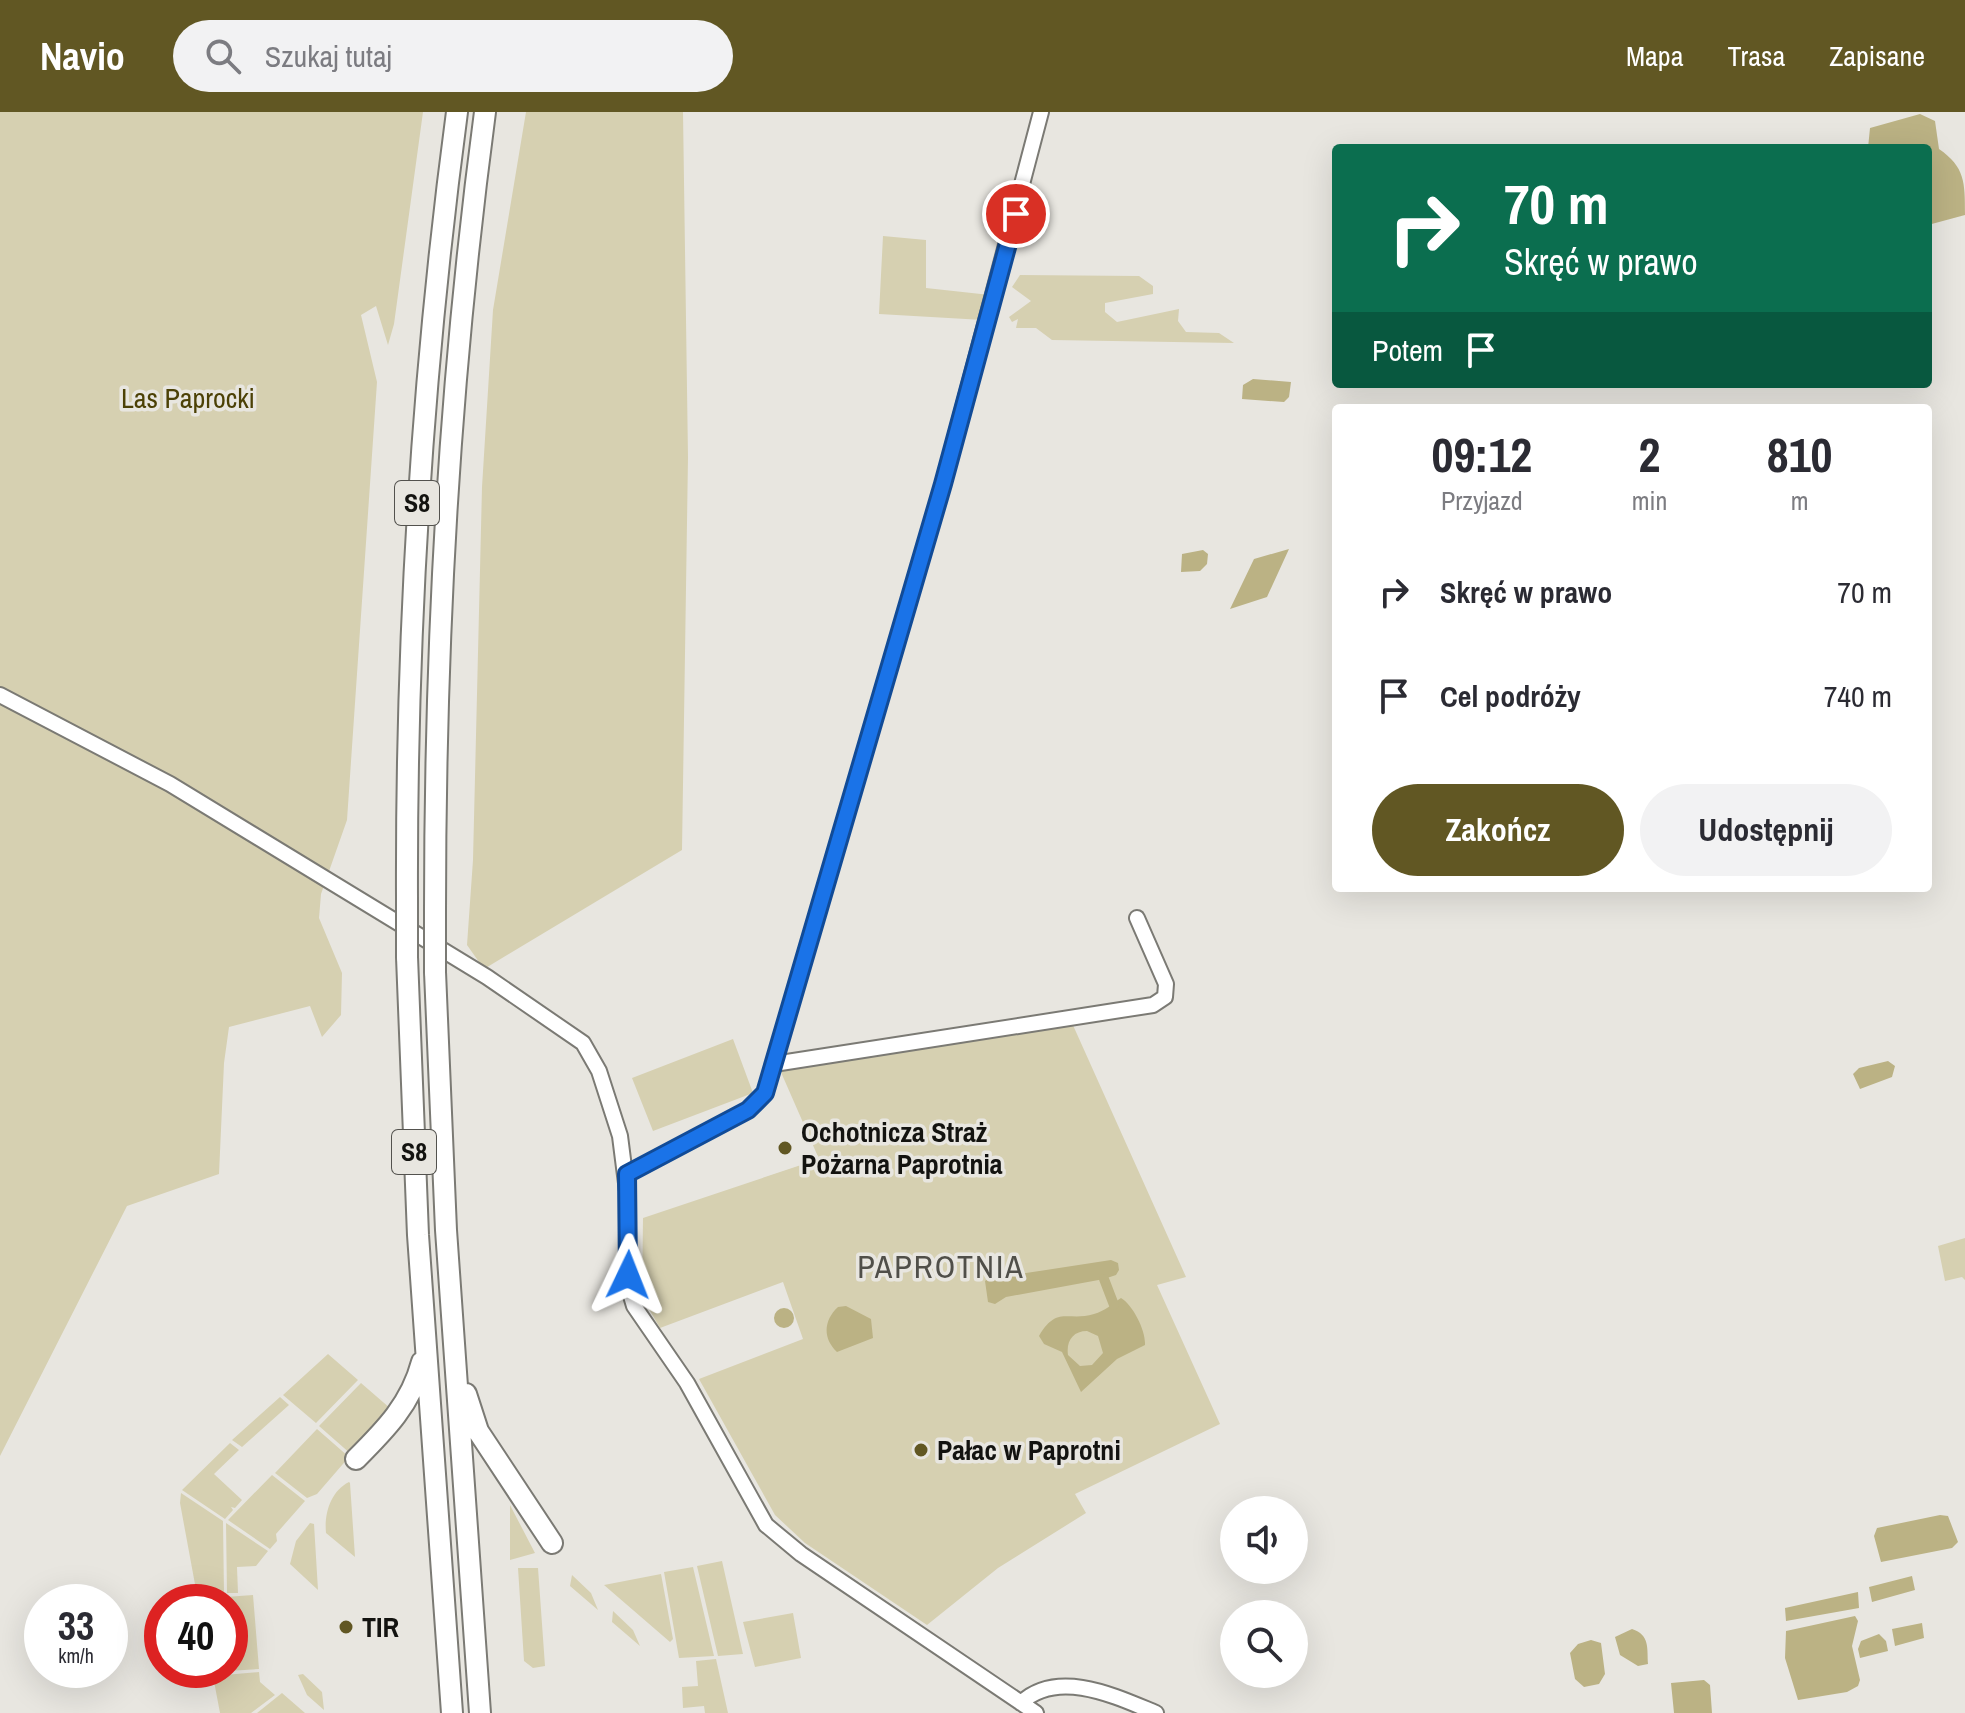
<!DOCTYPE html>
<html lang="pl">
<meta charset="utf-8">
<style>
body{margin:0;font-family:"Archivo Narrow",sans-serif;background:#f2f2f3;color:#2b2b33;height:100vh;display:flex;flex-direction:column;font-size:30px;white-space:nowrap}
*{box-sizing:border-box;margin:0}
p{font-size:26px;color:#7c7c81}
.icon{flex:none;width:44px;height:44px;fill:none;stroke:currentColor;stroke-width:2;stroke-linecap:round;stroke-linejoin:round}
.map{position:relative;flex:1;overflow:hidden}
.panel{position:absolute;left:1332px;top:292px;width:600px;height:488px;display:flex;flex-direction:column;background:#fff;border-radius:8px;box-shadow:0 8px 32px #0002}
.panel>*{flex:none}
.guide{position:absolute;left:1332px;top:32px;width:600px;height:244px;border-radius:8px;box-shadow:0 8px 32px #0002;background:#0b6e4f;color:#fff;overflow:hidden}
.tools{position:absolute;left:1220px;top:1384px;display:grid;gap:16px}
.tools a{display:grid;place-items:center;width:88px;height:88px;border-radius:50%;background:#fff;box-shadow:0 8px 32px #0002;font-size:40px}
.speed{position:absolute;left:24px;top:1472px;display:flex;gap:16px;font-size:40px;font-weight:700;text-align:center}
.speed>*{display:grid;place-content:center;width:104px;height:104px;border-radius:50%;background:#fff;box-shadow:0 8px 32px #0002;line-height:1}
.speed small{font-size:20px;font-weight:400}
.speed .limit{border:12px solid #d22;background:#fff;color:#111}
.pin{position:absolute;display:grid;place-items:center;width:68px;height:68px;color:#fff;margin:-34px;border:4px solid #fff;border-radius:50%;box-shadow:0 2px 8px #0007}
.me{position:absolute;width:88px;margin:-44px;rotate:2deg;stroke-linejoin:round;filter:drop-shadow(0 0 6px #0008)}
.turn{display:flex;align-items:center;gap:28px;height:168px;padding:0 40px;font-size:36px}
.turn .icon{width:104px;height:104px;stroke-width:2.5}
.turn b{display:block;font-size:56px;line-height:68px}
.then{display:flex;align-items:center;height:76px;padding:0 40px;background:#0003;gap:16px;font-size:30px}
.eta{display:flex;justify-content:space-evenly;align-items:center;height:136px;text-align:center}
.eta b{font-size:48px;font-weight:700;line-height:56px}
.primary-button{display:flex;gap:16px;margin-top:auto;padding:16px 40px}
.primary-button a{flex:1;height:92px;border-radius:48px;background:#615723;color:#fff;font-size:32px;font-weight:700;line-height:92px;text-align:center}
.primary-button a+a{background:#f2f2f3;color:#2b2b33}
ul{padding:0;list-style:none}
li{display:flex;align-items:center;gap:24px;height:104px;padding:0 40px}
li div{flex:1}
li b{display:block;font-size:30px}
li em{font-style:normal}
header{display:flex;align-items:center;gap:48px;box-sizing:border-box;height:112px;padding:0 40px;background:#615723;color:#fff}
header strong{font-size:38px}
nav{display:flex;gap:44px;margin-inline-start:auto;font-size:28px}
.search{width:560px;height:72px;background:#f2f2f3;display:flex;align-items:center;gap:20px;box-sizing:border-box;padding:0 28px;border-radius:44px;color:#7c7c81;font-size:30px}
.map>svg:first-child{display:block}
.green{fill:#d6d0b1}
.water{fill:#bbb284;fill-rule:evenodd}
.lines{fill:none;stroke-linecap:round;stroke-linejoin:round}
.canal{stroke:#bbb284;stroke-width:10}
.minor-casing{stroke:#7b7a74;stroke-width:18}
.highway-casing{stroke:#7b7a74;stroke-width:24}
.minor{stroke:#fff;stroke-width:14}
.highway{stroke:#fff;stroke-width:20}
.highway-bridge-casing{stroke:#7b7a74;stroke-width:24;stroke-linecap:butt}
.highway-bridge{stroke:#fff;stroke-width:20}
.route-casing{stroke:#114b97;stroke-width:20}
.route{stroke:#1a73e8;stroke-width:14}
.poi-dot{fill:#615723;stroke:#e8e6e0;stroke-width:3}
.labels{text-anchor:middle;stroke-width:7;stroke-linejoin:round;paint-order:stroke}
.shield{fill:#e8e6e0;stroke:#53524e;stroke-width:2}
.shield-label{font-size:26px;font-weight:bold;fill:#131310}
.park-label{font-size:28px;fill:#4c4106;stroke:#e8e6e0}
.poi-label{font-size:28px;font-weight:bold;fill:#131310;stroke:#e8e6e0;text-anchor:start}
.quarter-label{font-size:32px;letter-spacing:2px;fill:#504f49;stroke:#e8e6e0}
</style>
<header>
<strong>Navio</strong>
<div class="search"><svg class="icon" aria-label="search" viewBox="0 0 24 24"><circle cx="10" cy="10" r="6"/><path d="M15 15l6 6"/></svg>Szukaj tutaj</div>
<nav><a>Mapa</a><a>Trasa</a><a>Zapisane</a></nav>
</header>
<div class="map">
<svg width="1965" height="1601" viewBox="0 0 1965 1601">
<rect width="100%" height="100%" fill="#e8e6e0"/>
<path class="green" d="M0,0H423L394,212L388,233L376,194L361,203L377,270L347,708L321,782L319,806L342,861L341,903L322,925L310,894L229,915L224,951L219,1062L127,1094L0,1344Z
M526,0H683L688,345L682,738L484,857L467,833L473,748L482,375L493,198Z
M883,124L926,128V176L990,183L983,208L879,202Z
M1020,163L1139,164L1153,174V182L1105,191V200L1117,210L1179,197L1178,209L1186,220L1219,221L1234,231L1052,228L1036,216H1016L1018,207L1012,210L1009,205L1031,189L1012,175Z
M1072,911L1186,1165L1157,1173L1220,1312L1075,1382L1086,1401L998,1456L927,1513L805,1431L775,1403L699,1267L803,1227L783,1170L660,1216L642,1185L643,1106L819,1047L780,958Z
M733,927L753,981L653,1019L632,966Z
M1965,1126V1168L1962,1165L1945,1169L1938,1134Z
M328,1242L358,1268L316,1311L283,1283Z
M361,1271L391,1297L352,1343L319,1314Z
M280,1285L289,1293L242,1335L232,1328Z
M317,1317L349,1345L317,1382L307,1386L275,1361Z
M230,1331L239,1338L214,1362L242,1388L235,1396L231,1395L233,1398L225,1407L182,1378Z
M272,1363L305,1389L276,1422L277,1429L270,1437L228,1408Z
M349,1370L350,1371L355,1445L326,1421C324,1401 331,1379 349,1370Z
M181,1381L223,1409L224,1482L197,1483L180,1391Z
M510,1393L535,1441L510,1448Z
M226,1411L268,1439L256,1454L237,1455L238,1481H227Z
M310,1411L314,1412L318,1478L290,1452L296,1429Z
M722,1449L743,1542L718,1544L697,1454Z
M693,1455L714,1544L679,1546L664,1460Z
M518,1456H538L545,1554L533,1556L524,1549Z
M661,1462L673,1527L670,1530L604,1473Z
M572,1463L591,1481L598,1498L570,1474Z
M253,1483L259,1557L212,1560L230,1558V1490H199L198,1487Z
M613,1499L633,1518L640,1534L612,1510Z
M793,1501L801,1546L755,1555L743,1510Z
M716,1547L728,1601H705L704,1594L683,1596L682,1575L698,1574L696,1549Z
M259,1560L260,1570L275,1583L251,1601H220L213,1564Z
M303,1562L322,1580L324,1598L307,1583L298,1563Z
M282,1581L305,1601H257Z"/>
<path class="water" d="M1920,2L1935,9L1939,37C1965,55 1965,70 1965,103L1928,113V36H1868L1870,16Z
M1253,267L1291,270L1289,285L1284,290L1242,287L1243,273Z
M1289,437L1267,485L1230,497L1254,447Z
M1203,438L1208,442L1207,452L1200,459L1181,460L1182,442Z
M1888,949L1895,954L1892,965L1860,977L1853,962L1859,956Z
M1111,1148L1118,1151L1119,1158L1116,1163L1104,1167L1006,1185L995,1192L988,1190L985,1169L994,1162L1007,1164Z
M1121,1186C1133,1193 1146,1219 1145,1233L1117,1247L1081,1280L1062,1240L1044,1232L1039,1224C1057,1193 1068,1210 1094,1202C1105,1199 1112,1192 1121,1186ZM1087,1219L1098,1224L1103,1241L1092,1253L1080,1254L1068,1243C1066,1229 1073,1219 1087,1219Z
M846,1194L871,1207L873,1226L837,1240C822,1226 824,1208 838,1195Z
M774 1206a10 10 0 1 1 20 0a10 10 0 1 1-20 0Z
M1940,1403L1948,1404L1958,1430L1952,1436L1881,1450L1874,1424L1877,1416Z
M1912,1464L1915,1478L1872,1490L1869,1475Z
M1858,1480L1859,1496L1786,1509L1785,1496Z
M1855,1504L1858,1509L1852,1534L1860,1568L1858,1574L1847,1580L1798,1588L1785,1546L1786,1519Z
M1922,1511L1924,1526L1895,1534L1892,1517Z
M1632,1517C1650,1523 1647,1536 1648,1552L1638,1554L1620,1543L1615,1525Z
M1879,1522L1886,1529L1888,1539L1860,1546L1858,1537L1861,1529Z
M1591,1528L1601,1531L1605,1562L1599,1572L1584,1575L1575,1567L1570,1541L1578,1532Z
M1704,1568L1710,1573L1712,1601H1674L1671,1571Z"/>
<g class="lines">
<path class="canal" d="M1104,1167L1114,1193"/>
<g class="minor-casing">
<path id="minor" d="M0,583L170,672L487,865L583,931L599,959L620,1024L628,1087V1174L634,1194L687,1271L766,1413L801,1442L1036,1601
M774,952L1153,893L1165,885L1166,872L1137,806
M627,1062L748,998L765,981L943,372L1041,0
M1021,1591C1058,1556 1117,1585 1156,1601"/>
</g>
<g class="highway-casing">
<path id="highway" d="M407,785C406,522 422,261 457,0
M435,799C435,527 449,270 485,0
M407,845L418,1123L452,1601
M435,860L446,1118L480,1601
M466,1282L478,1319L552,1431
M356,1347C385,1318 411,1292 422,1250"/>
</g>
<use href="#minor" class="minor"/>
<use href="#highway" class="highway"/>
<g class="highway-bridge-casing">
<path id="highway-bridge" d="M407,785V845
M435,799V860"/>
</g>
<use href="#highway-bridge" class="highway-bridge"/>
</g>
<g class="lines">
<g class="route-casing">
<path id="route" d="M628,1163L627,1062L748,998L765,981L943,372L1016,102"/>
</g>
<use href="#route" class="route"/>
</g>
<g class="poi-dot">
<circle cx="785" cy="1036" r="8"/>
<circle cx="921" cy="1338" r="8"/>
<circle cx="346" cy="1515" r="8"/>
</g>
<g class="labels">
<g class="shield">
<rect x="395" y="369" width="44" height="44" rx="6"/>
<rect x="392" y="1018" width="44" height="44" rx="6"/>
</g>
<g class="shield-label">
<text x="417" y="400">S8</text>
<text x="414" y="1049">S8</text>
</g>
<g class="park-label">
<text x="188" y="296">Las Paprocki</text>
</g>
<g class="poi-label">
<text x="801" y="1030">Ochotnicza Straż<tspan x="801" dy="32">Pożarna Paprotnia</tspan></text>
<text x="937" y="1348">Pałac w Paprotni</text>
<text x="362" y="1525">TIR</text>
</g>
<g class="quarter-label">
<text x="941" y="1166">PAPROTNIA</text>
</g>
</g>
</svg>
<div class="tools">
<a><svg class="icon" aria-label="sound" viewBox="0 0 24 24"><path d="M4 9h4l5-4v14l-5-4H4zM17 9q2 3 0 6"/></svg></a>
<a><svg class="icon" aria-label="search" viewBox="0 0 24 24"><circle cx="10" cy="10" r="6"/><path d="M15 15l6 6"/></svg></a>
</div>
<div class="speed"><div>33<small>km/h</small></div><div class="limit">40</div></div>
<div class="pin" style="left:1016px;top:102px;background:#d93025"><svg class="icon" aria-label="arrive" viewBox="0 0 24 24"><path d="M6 21V4h12l-3 4 3 4H6"/></svg></div>
<svg class="me" style="left:628px;top:1163px" viewBox="-20 -20 40 40"><path d="M0-17L14 15 0 8-14 15z" fill="#1a73e8" stroke="#fff" stroke-width="4"/></svg>
<div class="guide">
<div class="turn"><svg class="icon" aria-label="right" viewBox="0 0 24 24"><path d="M7 20v-9h11M14 6l5 5-5 5"/></svg><div><b>70 m</b>Skręć w prawo</div></div>
<div class="then">Potem<svg class="icon" aria-label="arrive" viewBox="0 0 24 24"><path d="M6 21V4h12l-3 4 3 4H6"/></svg></div>
</div>
<section class="panel">
<div class="eta">
<div><b>09:12</b><p>Przyjazd</p></div>
<div><b>2</b><p>min</p></div>
<div><b>810</b><p>m</p></div>
</div>
<ul>
<li><svg class="icon" aria-label="right" viewBox="0 0 24 24"><path d="M7 20v-9h11M14 6l5 5-5 5"/></svg><div><b>Skręć w prawo</b></div><em>70 m</em></li>
<li><svg class="icon" aria-label="arrive" viewBox="0 0 24 24"><path d="M6 21V4h12l-3 4 3 4H6"/></svg><div><b>Cel podróży</b></div><em>740 m</em></li>
</ul>
<div class="primary-button"><a>Zakończ</a><a>Udostępnij</a></div>
</section>
</div>
